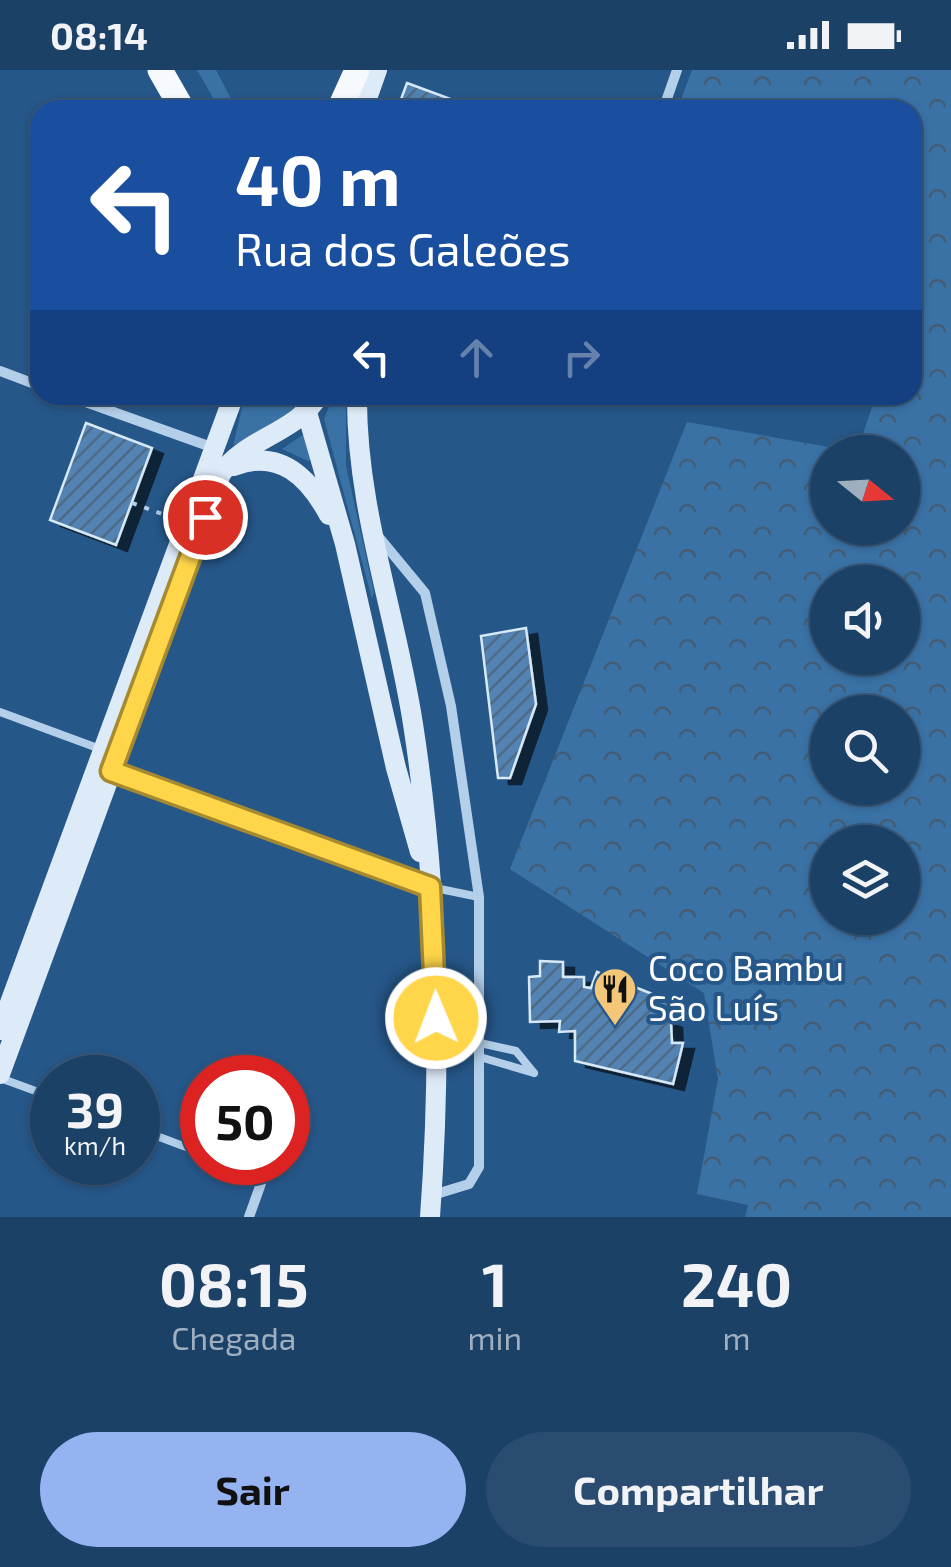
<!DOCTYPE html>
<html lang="pt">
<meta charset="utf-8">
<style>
body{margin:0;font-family:"Exo 2",sans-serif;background:#294c70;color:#f1f3f6;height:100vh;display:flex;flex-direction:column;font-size:38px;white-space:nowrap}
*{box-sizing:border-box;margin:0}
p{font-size:32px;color:#a0afc0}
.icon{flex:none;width:55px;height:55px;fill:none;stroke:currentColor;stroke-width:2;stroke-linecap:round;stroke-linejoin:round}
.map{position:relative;height:1147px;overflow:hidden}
.drawer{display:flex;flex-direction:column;background:#1c4167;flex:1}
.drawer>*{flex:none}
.hud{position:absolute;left:30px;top:30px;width:892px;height:305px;border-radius:30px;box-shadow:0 2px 8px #0004,0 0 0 2px #3a5a7b;background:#1a4fa0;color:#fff;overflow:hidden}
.needle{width:65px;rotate:108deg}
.tools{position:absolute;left:810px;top:365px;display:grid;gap:20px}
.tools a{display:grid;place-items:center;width:110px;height:110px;border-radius:50%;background:#1c4167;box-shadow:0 2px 8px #0004,0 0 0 2px #3a5a7b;font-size:50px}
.speed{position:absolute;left:30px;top:985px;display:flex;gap:20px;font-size:50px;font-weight:700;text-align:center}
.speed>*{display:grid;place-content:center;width:130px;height:130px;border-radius:50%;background:#1c4167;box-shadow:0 2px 8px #0004,0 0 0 2px #3a5a7b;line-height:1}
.speed small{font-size:25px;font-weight:400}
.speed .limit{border:15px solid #d22;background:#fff;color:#111}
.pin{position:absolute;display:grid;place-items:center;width:85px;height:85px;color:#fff;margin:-42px;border:5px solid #fff;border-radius:50%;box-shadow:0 2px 10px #0007}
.me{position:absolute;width:110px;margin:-55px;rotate:359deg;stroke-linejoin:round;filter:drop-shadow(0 0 8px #0008)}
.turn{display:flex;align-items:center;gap:35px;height:210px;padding:0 40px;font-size:45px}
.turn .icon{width:130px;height:130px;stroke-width:2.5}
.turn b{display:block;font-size:70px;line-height:85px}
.lanes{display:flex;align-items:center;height:95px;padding:0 40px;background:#0003;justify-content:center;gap:50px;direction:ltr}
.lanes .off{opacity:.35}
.eta{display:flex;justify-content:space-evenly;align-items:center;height:170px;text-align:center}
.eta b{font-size:60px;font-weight:700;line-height:70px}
.cta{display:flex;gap:20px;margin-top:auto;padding:20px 40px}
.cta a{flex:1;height:115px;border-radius:60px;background:#95b2f1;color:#111;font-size:40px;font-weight:700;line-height:115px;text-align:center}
.cta a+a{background:#294c70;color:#f1f3f6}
.status{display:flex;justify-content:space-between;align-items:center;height:70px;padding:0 50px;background:#1c4167;direction:ltr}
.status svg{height:28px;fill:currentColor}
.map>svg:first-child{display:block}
.grass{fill:#3a72a6}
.park{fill:url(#park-crowns);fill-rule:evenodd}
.building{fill:url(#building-hatch);stroke:#d7e8f7;stroke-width:2.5;filter:url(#shadow)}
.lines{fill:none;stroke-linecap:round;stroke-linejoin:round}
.path{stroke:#b3cfe9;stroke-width:4;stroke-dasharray:5 8;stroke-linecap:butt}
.lane{stroke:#b3cfe9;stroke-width:8}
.street{stroke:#b3cfe9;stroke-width:10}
.secondary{stroke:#ddeaf8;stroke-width:20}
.primary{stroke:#f6fafe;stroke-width:25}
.route-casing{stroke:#a68a30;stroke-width:25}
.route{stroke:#ffd54a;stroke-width:18}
.labels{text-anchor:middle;stroke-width:8;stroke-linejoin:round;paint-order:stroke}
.poi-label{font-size:35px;fill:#fff;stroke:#265789;text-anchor:start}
</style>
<div class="status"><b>08:14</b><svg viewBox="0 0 49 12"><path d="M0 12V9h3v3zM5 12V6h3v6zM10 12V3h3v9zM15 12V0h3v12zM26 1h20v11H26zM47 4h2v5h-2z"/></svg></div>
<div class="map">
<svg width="951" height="1147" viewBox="0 0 951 1147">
<defs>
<pattern id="park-crowns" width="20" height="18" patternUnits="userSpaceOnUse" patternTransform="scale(2.5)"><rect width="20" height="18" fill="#3a72a6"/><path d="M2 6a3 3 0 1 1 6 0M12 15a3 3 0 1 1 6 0" fill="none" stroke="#445d74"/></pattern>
<pattern id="building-hatch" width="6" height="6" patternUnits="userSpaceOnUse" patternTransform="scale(2.5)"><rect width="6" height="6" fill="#5283b2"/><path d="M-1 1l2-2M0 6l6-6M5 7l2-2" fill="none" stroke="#4f6a84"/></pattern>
<filter id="shadow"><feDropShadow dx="11" dy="6" stdDeviation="0" flood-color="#0009"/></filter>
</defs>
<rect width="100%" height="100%" fill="#265789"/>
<path class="grass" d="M197,0H216L237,40H220Z
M245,325H293L295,340L233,376Z
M334,325H346V396L374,522L372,529L324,349Z
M304,364L311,390L308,391L282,379Z"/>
<path class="park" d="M692,0H951V1147H745L748,1135L697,1124L718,1009L704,923L510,799L687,352L857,382L876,325H912V40H677ZM828,382H902V458H828ZM828,512H902V588H828ZM828,642H902V718H828ZM828,772H902V848H828Z"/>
<path class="building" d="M407,13L472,37L471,40H397Z
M86,353L152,378L116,475L50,450Z
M526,558L536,634L510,708H498L481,566Z
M540,891L563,892V907H584V917L591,918L597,902L670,931L663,949L671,952L672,973H683L673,1014L575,991V961L559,962L560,951L530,952L529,907L540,906Z"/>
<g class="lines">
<path class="path" d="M132,433L168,446"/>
<path class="lane" d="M0,642L103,680
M435,818L479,827
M480,973L516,981L534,1003
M480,987L534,1003
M0,1008L52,1027
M138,1059L202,1083
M229,1092L264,1105"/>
<path class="street" d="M663,40L677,0
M0,301L40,316
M66,325L214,378
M377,465L425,523L451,636L479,827V1097L469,1114L433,1125
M112,702L430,817
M249,1147L264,1105"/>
<path class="secondary" d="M363,40L377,0
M302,325L345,474L396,698L420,782
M357,325C356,438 396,543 413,654C438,816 442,983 430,1147
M234,396C280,378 309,408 329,445
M0,960L234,325
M0,1004L221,404C245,368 297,363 319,325"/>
<path class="primary" d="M160,0L183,40
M339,40L357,0"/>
</g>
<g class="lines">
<g class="route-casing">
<path id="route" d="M205,447L111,701L430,817L436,948"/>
</g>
<use href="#route" class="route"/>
</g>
<defs>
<g id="restaurant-pin" transform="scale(2.25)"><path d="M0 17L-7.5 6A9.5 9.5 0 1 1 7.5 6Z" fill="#f3c777" stroke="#265789"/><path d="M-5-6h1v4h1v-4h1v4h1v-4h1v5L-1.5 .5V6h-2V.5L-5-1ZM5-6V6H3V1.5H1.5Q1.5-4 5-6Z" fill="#111"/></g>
</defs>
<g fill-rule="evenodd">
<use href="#restaurant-pin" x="615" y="919"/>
</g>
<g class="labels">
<g class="poi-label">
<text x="648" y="911">Coco Bambu<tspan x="648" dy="40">São Luís</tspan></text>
</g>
</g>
</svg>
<div class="tools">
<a><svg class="needle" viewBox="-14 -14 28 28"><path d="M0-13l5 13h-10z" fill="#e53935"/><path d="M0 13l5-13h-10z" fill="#a0afc0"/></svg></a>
<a><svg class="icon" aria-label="sound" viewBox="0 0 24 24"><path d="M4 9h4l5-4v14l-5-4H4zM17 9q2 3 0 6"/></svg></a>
<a><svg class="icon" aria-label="search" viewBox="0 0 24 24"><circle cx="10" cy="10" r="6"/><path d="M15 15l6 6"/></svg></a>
<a><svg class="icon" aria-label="layers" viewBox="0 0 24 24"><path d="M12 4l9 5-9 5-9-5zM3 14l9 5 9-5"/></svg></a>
</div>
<div class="speed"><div>39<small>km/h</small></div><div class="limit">50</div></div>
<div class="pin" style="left:205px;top:447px;background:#d93025"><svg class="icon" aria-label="arrive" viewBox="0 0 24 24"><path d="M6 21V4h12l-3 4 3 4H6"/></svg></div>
<svg class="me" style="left:436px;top:948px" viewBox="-20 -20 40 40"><circle r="17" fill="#ffd54a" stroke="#fff" stroke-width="3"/><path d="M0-11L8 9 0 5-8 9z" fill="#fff"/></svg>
<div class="hud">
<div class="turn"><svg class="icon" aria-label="left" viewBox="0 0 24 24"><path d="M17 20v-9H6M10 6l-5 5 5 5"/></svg><div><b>40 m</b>Rua dos Galeões</div></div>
<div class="lanes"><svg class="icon" aria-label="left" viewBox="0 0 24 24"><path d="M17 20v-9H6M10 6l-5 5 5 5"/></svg><svg class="icon off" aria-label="ahead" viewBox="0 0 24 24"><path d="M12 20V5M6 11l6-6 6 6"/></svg><svg class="icon off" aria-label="right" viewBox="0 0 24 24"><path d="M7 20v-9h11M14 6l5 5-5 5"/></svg></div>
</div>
</div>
<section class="drawer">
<div class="eta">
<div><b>08:15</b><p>Chegada</p></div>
<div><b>1</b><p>min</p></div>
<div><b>240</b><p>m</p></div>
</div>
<div class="cta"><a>Sair</a><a>Compartilhar</a></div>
</section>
